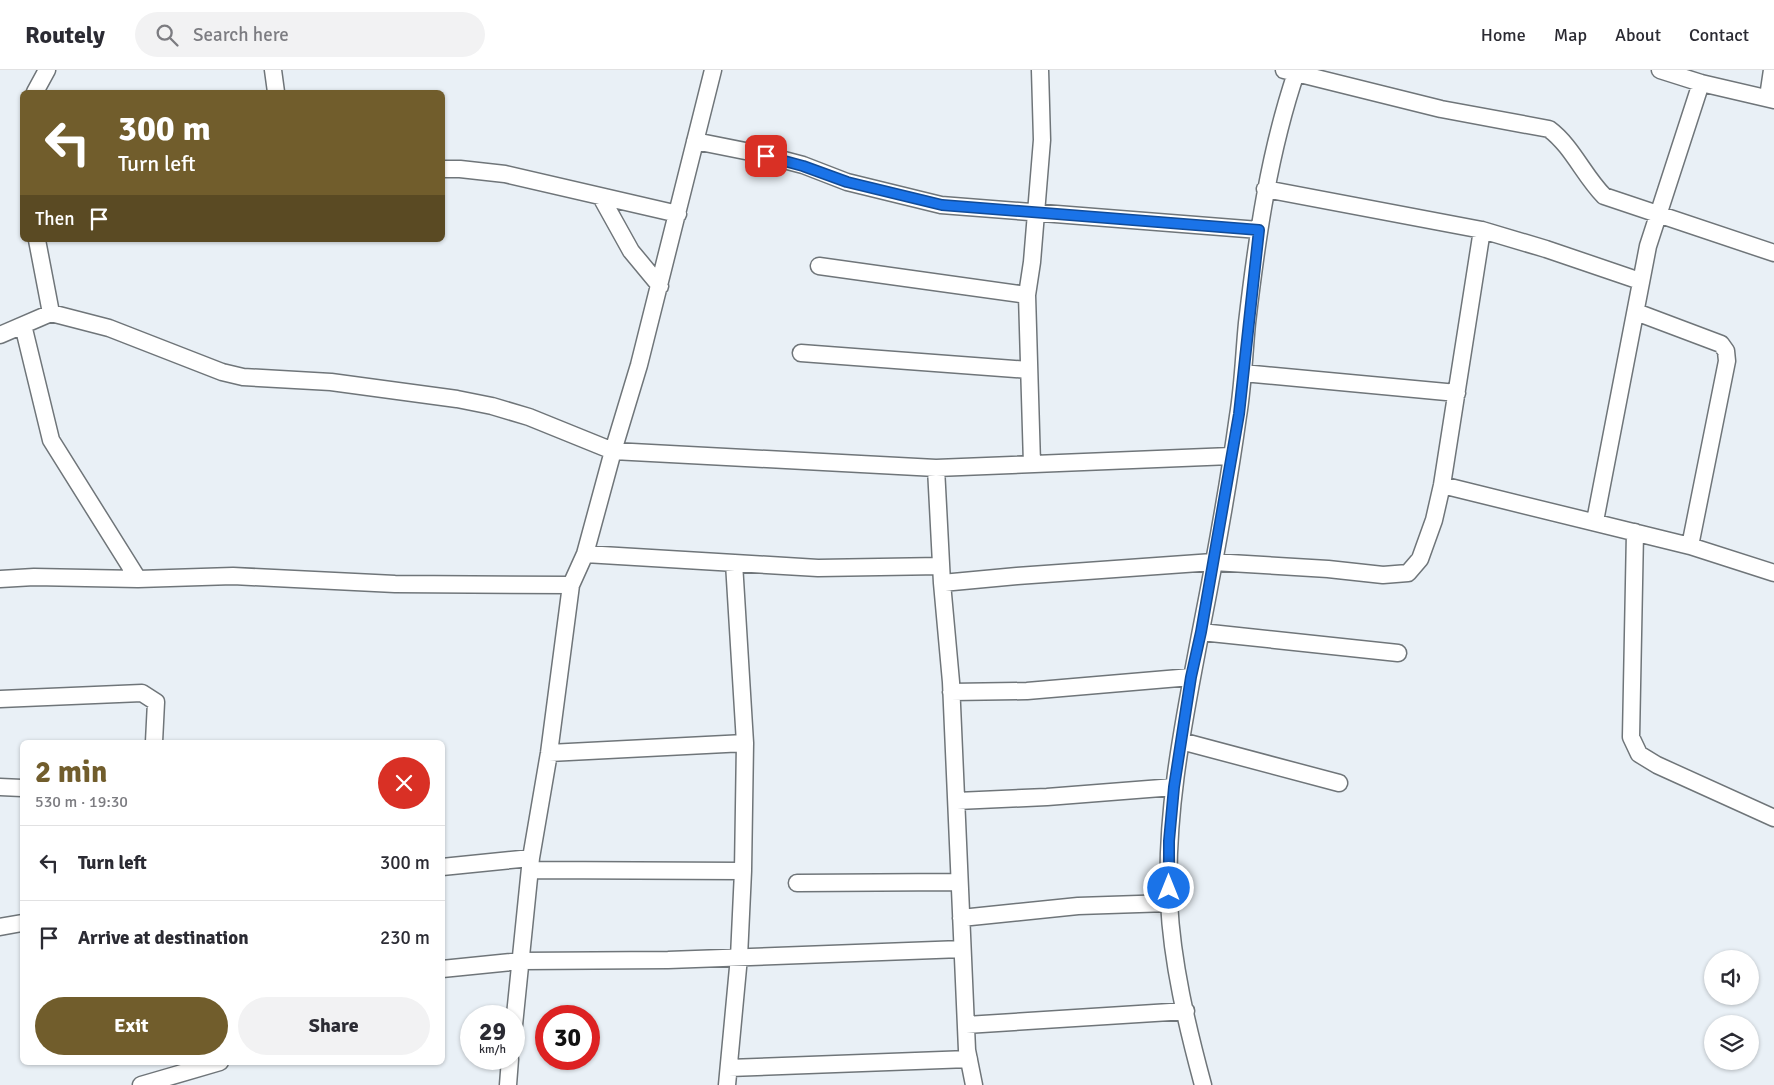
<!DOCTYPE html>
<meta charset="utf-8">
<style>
body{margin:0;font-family:Signika,sans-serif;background:#f2f2f3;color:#2b2b33;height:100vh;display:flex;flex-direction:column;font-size:19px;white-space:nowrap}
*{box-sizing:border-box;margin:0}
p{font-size:16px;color:#7c7c81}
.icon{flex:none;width:28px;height:28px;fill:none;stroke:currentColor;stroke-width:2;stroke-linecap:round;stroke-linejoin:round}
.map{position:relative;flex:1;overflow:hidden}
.sheet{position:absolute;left:20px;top:670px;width:425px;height:325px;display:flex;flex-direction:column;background:#fff;border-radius:8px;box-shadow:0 1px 4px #0004}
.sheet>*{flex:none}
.hud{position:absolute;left:20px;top:20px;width:425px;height:152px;border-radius:8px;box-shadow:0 1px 4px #0004;background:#715d2c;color:#fff;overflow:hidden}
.buttons{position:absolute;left:1704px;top:880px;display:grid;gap:10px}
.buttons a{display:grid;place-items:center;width:55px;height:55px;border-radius:50%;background:#fff;box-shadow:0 1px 4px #0004;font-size:25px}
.speed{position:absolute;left:460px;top:935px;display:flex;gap:10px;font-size:25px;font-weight:700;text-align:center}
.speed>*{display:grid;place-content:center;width:65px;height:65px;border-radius:50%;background:#fff;box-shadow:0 1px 4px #0004;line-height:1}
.speed small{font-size:12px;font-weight:400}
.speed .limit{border:8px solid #d22;background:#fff;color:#111}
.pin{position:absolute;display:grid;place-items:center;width:42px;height:42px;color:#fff;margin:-21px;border-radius:10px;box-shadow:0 2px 8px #0006}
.me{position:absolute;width:55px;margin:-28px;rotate:0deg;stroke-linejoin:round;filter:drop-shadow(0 0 4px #0008)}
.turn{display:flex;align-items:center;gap:18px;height:105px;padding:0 15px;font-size:22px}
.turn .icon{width:65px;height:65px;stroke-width:2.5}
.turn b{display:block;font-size:35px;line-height:42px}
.then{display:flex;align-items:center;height:48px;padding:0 15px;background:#0003;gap:10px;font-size:19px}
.round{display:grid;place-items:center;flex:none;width:52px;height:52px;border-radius:26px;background:#f2f2f3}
.head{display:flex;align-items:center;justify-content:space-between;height:85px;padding:0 15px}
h1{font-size:30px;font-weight:700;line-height:38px;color:#715d2c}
.cta{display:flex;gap:10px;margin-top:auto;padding:10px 15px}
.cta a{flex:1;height:58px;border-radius:30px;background:#715d2c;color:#fff;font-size:20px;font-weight:700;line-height:58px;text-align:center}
.cta a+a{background:#f2f2f3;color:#2b2b33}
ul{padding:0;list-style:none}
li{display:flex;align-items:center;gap:15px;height:75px;padding:0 15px;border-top:1px solid #e1e1e2}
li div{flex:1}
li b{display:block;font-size:19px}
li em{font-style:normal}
header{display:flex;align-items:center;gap:30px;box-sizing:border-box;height:70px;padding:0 25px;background:#fff;border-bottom:1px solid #e1e1e2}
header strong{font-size:24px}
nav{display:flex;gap:28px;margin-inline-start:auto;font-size:18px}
.search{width:350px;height:45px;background:#f2f2f3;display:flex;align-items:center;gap:12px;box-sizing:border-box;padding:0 18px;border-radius:28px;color:#7c7c81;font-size:19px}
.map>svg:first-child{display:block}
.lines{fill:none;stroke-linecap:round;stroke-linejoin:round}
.street-casing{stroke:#6f7579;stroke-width:19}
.street{stroke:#fff;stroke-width:16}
.route-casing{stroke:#114b97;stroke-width:12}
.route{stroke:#1a73e8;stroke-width:9}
</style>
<header>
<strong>Routely</strong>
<div class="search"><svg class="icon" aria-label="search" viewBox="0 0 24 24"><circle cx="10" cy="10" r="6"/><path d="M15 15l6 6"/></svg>Search here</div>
<nav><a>Home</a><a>Map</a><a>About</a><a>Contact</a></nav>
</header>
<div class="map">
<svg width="1774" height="1015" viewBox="0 0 1774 1015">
<rect width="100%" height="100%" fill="#e9f0f6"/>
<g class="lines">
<g class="street-casing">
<path id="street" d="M273,0L276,22
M1284,0L1441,39L1549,59C1572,76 1584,106 1604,126L1774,183
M1660,0L1701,13L1774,30
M35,22L47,0
M1768,27L1772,0
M695,71L765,85L803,95L847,112L941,135L1259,160
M442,99H460L505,104L678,144
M1265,119L1482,160L1546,179L1640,211
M601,127L631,181L660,216
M37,170L51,243
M819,196L1027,225
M1636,242L1721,274L1726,281L1727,291L1690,476
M23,255L51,370L138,509
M0,265L51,243L109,258L222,302L243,307L331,312L457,329L492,336L529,347L613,381L936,398L1231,386
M801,283L1029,300
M1243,303L1457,323
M1032,394L1027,225L1032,192L1042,70L1040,0
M936,398L942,513L951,612L967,980L974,1015
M1442,415L1690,476L1774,503
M1595,451L1648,176L1701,13
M1635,462L1631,667L1639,684L1657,695L1774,748
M585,484L818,498L941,496
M0,509L34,507L138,509L233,506L395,514L571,515
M942,513L1017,506L1213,492L1328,499L1383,505L1408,503L1420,489L1434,450L1442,415L1482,160
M1201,562L1398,583
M951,622L1027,621L1191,607
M0,629L142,623L156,632L154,672
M1181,671L1339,713
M549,683L745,673
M0,717L22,718
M957,731L1047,727L1174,717
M442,797L531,788
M530,800L743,801
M797,813L959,812
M961,848L1078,836L1169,833
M0,857L22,853
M442,899L521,891L668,890L962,879
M514,955L531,788L549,683L571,515L585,484L613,381L639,295L713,0
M966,955L1186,941
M729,998L969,989
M141,1015L220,992
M508,1015L510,989
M727,1015L739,887L743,801L745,673L734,493
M1203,1015C1187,956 1172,893 1169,832C1165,740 1184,650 1201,560C1215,489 1228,418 1238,346C1243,316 1244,284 1247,253C1257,167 1269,82 1297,0"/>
</g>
<use href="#street" class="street"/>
</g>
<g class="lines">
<g class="route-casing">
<path id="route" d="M766,86L803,96L847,112L942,135L1259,160L1239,344L1201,562L1191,607L1174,717L1169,771V818"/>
</g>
<use href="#route" class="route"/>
</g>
</svg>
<div class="buttons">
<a><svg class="icon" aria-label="sound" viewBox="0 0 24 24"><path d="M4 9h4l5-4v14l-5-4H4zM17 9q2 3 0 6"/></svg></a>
<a><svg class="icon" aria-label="layers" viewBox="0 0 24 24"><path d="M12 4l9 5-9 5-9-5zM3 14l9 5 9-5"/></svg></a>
</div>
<div class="speed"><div>29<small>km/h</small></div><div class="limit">30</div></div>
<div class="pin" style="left:766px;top:86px;background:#d93025"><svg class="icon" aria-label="arrive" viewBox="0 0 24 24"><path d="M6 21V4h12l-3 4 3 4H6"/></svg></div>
<svg class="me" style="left:1169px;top:818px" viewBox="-20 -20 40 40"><circle r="17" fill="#1a73e8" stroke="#fff" stroke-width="3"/><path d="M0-11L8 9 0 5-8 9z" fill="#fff"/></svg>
<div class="hud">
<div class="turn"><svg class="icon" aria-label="left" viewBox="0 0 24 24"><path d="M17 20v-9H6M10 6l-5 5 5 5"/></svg><div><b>300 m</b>Turn left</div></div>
<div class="then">Then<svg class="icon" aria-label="arrive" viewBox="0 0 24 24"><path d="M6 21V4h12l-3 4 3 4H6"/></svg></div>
</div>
<section class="sheet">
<div class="head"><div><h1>2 min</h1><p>530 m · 19:30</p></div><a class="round" style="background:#d93025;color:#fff"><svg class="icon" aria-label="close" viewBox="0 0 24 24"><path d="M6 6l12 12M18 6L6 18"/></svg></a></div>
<ul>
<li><svg class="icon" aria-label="left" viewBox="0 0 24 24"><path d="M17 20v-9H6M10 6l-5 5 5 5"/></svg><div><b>Turn left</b></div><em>300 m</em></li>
<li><svg class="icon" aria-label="arrive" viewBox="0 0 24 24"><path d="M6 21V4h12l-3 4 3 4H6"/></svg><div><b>Arrive at destination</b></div><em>230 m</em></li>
</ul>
<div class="cta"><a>Exit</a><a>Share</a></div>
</section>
</div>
